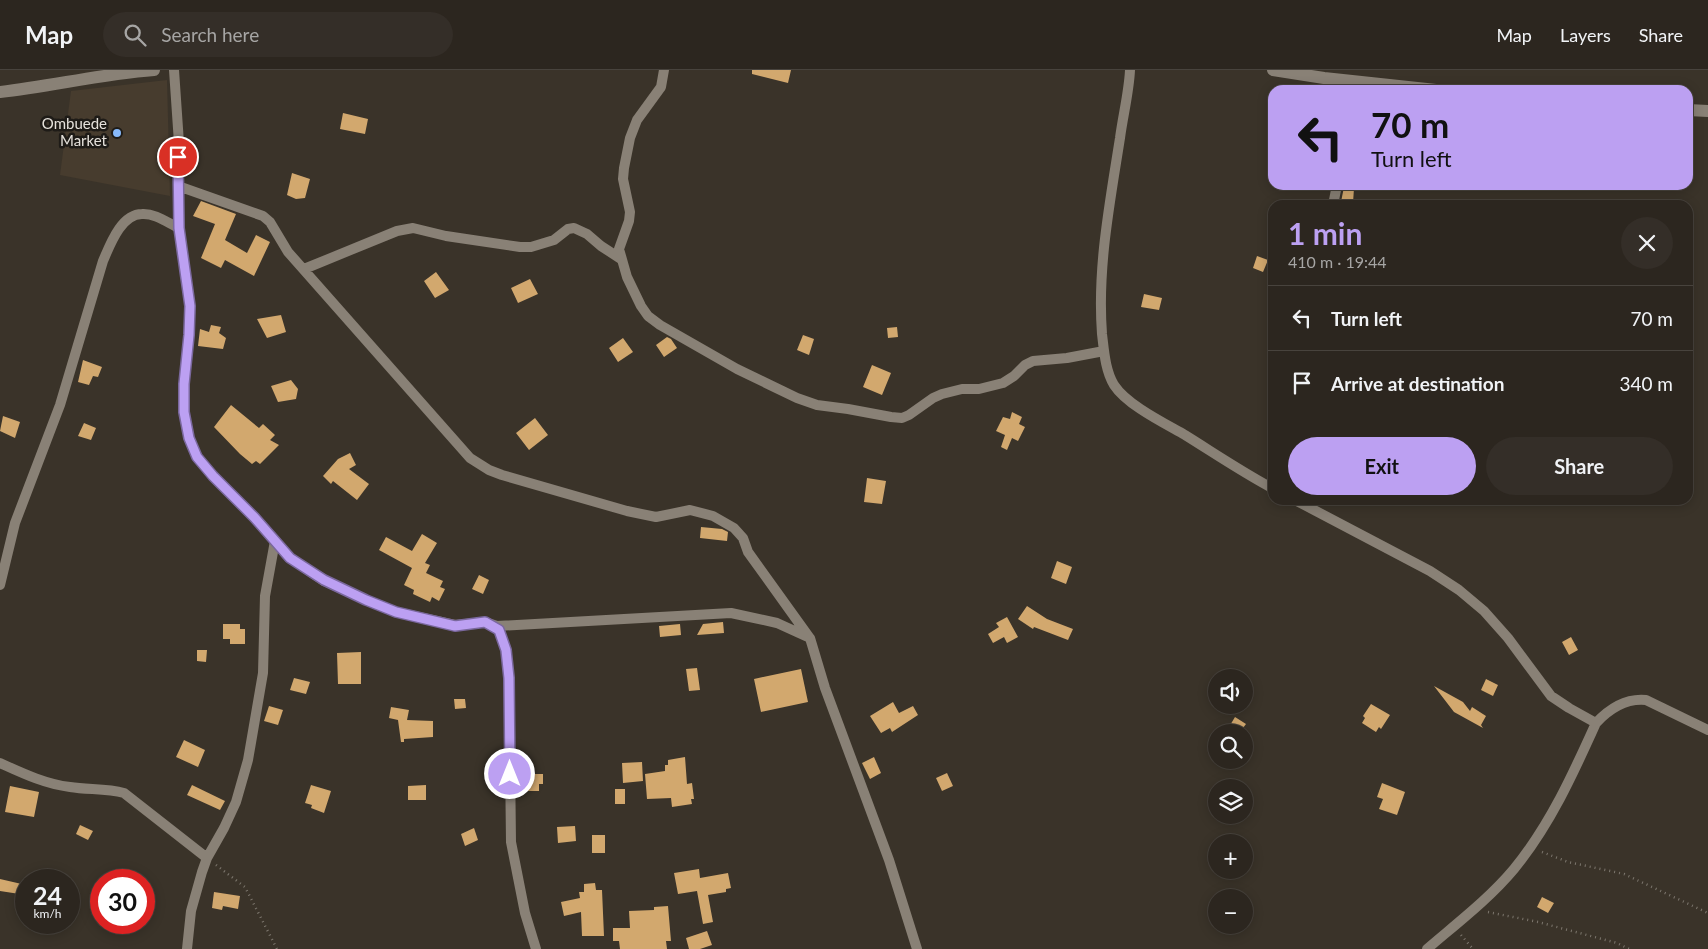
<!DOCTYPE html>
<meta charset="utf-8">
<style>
body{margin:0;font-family:Lato,sans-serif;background:#342e28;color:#f1f3f6;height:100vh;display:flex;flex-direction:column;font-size:19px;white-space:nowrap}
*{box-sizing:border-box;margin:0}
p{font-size:16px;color:#a6a5a4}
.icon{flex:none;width:28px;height:28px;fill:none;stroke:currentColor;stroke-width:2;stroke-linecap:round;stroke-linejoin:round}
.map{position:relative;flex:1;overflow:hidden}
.panel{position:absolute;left:1268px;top:130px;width:425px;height:305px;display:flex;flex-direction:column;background:#2c261f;border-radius:15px;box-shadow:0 2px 12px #0003,0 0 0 1px #48433d}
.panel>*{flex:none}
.top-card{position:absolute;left:1268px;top:15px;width:425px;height:105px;border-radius:15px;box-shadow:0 2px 12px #0003,0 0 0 1px #48433d;background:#bca0f2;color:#111;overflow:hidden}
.buttons{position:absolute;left:1208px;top:599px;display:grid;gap:10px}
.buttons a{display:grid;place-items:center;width:45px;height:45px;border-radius:50%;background:#2c261f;box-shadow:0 2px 12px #0003,0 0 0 1px #48433d;font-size:25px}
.speed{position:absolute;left:15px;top:799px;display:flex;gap:10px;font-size:25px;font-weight:700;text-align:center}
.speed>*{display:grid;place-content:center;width:65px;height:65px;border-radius:50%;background:#2c261f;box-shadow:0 2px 12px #0003,0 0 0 1px #48433d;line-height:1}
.speed small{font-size:12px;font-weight:400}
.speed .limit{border:8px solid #d22;background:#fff;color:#111}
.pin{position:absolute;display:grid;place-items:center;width:42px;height:42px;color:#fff;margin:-21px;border:2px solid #fff;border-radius:50%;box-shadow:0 1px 5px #0007}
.me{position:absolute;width:55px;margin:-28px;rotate:0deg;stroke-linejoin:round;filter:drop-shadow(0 0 4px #0008)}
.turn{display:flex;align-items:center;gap:18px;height:105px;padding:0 20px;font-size:22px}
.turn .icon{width:65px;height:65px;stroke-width:2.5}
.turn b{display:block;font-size:35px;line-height:42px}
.round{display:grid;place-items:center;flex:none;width:52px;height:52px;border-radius:26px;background:#342e28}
.head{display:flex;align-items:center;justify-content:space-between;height:85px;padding:0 20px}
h1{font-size:30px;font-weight:700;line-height:38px;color:#bca0f2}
.button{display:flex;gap:10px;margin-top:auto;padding:10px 20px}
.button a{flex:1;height:58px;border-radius:30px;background:#bca0f2;color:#111;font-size:20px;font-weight:700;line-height:58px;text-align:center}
.button a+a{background:#342e28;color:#f1f3f6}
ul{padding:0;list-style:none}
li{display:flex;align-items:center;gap:15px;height:65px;padding:0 20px;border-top:1px solid #48433d}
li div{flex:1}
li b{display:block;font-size:19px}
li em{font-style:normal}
header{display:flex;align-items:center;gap:30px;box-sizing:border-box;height:70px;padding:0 25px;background:#2c261f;border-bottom:1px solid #48433d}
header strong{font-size:24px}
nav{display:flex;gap:28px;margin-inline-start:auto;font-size:18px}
.search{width:350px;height:45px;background:#342e28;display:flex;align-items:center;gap:12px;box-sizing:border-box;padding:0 18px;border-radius:28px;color:#a6a5a4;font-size:19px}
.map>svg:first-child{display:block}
.built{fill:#473c2e}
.building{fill:#d2a86e}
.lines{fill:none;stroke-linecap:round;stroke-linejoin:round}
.path{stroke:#7d776e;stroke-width:2.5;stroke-dasharray:1 4;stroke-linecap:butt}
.minor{stroke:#898176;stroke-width:10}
.tertiary{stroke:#898176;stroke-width:12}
.route-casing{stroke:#7a689d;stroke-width:12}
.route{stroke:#bca0f2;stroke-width:9}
.poi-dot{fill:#88bafc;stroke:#1e1b17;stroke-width:2}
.labels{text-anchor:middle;stroke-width:5;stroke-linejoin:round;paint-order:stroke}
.poi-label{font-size:15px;fill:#e5e1db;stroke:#1e1b17;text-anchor:end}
</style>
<header>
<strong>Map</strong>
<div class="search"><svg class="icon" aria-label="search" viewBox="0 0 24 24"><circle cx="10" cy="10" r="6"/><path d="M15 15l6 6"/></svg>Search here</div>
<nav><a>Map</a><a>Layers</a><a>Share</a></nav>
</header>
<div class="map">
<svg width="1708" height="879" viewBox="0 0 1708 879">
<rect width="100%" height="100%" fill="#3a3329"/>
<path class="built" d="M167,10L170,126L60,105L71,21Z"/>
<path class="building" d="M752,0H791L788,13L752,4Z
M343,43L368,49L365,64L340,59Z
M292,103L310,109L305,128L296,129L287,125Z
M1344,117L1354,118L1353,133L1341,132Z
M201,131L236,144L225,170L247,183L256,165L270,172L254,206L225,190L221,198L201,188L215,154L193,146Z
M1257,186L1268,190L1263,202L1253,198Z
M436,202L449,220L435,228L424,211Z
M530,209L538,224L518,233L511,218Z
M1144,224L1162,228L1159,240L1141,237Z
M281,245L286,262L267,268L257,249Z
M211,255L221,257L219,263L226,268L223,279L198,276L200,259L209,262Z
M897,257L898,267L888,268L887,258Z
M803,265L814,269L809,285L797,280Z
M667,267L671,269L677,278L664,287L656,275Z
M623,268L633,282L618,292L609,278Z
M83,290L102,297L98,307L93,306L89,315L78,312Z
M872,295L891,303L882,325L863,317Z
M291,310L298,319L296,329L278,332L271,316Z
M231,335L259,358L263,354L275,365L270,370L279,375L260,394L256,391L252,394L240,384L214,357Z
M1012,342L1022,347L1019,354L1025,357L1018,371L1012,368L1007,380L1001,377L1005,365L996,361L1003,347L1010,349Z
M3,346L20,352L15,368L0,361Z
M535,348L548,365L529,380L516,363Z
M84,353L96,358L91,370L78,366Z
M350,383L356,395L349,399L369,414L357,430L333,411L331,414L323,406L338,389Z
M867,408L886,411L882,434L864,432Z
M701,457L722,459L728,462L727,471L700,468Z
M422,464L437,473L425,493L430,495L426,503L443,511L440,517L445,519L439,531L432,527L430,532L413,524L414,520L404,515L412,498L379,480L386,467L412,481Z
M1057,491L1072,497L1066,514L1051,508Z
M479,505L489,510L483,524L472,519Z
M1027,536L1047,549L1073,559L1068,570L1034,557L1033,559L1018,549Z
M1007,547L1018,567L1007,573L1004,567L993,573L988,564L999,557L996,553Z
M723,552L724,563L697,565L703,554Z
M223,554H240V559H245V574H230V569H223Z
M680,554L681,565L660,567L659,556Z
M1571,567L1578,580L1569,585L1562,572Z
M197,580H207L206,592L197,591Z
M361,582V614H338L337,583Z
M697,598L700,620L689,621L686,599Z
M801,599L808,632L761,642L754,609Z
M294,608L310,612L306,624L290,620Z
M1486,609L1498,615L1493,626L1481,620Z
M1434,616L1463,632L1470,641L1472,637L1486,646L1481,655L1483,658L1454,642Z
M454,629H465L466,638L455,639Z
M893,632L899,643L913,636L918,645L892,662L890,658L881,663L870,646Z
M1371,634L1390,645L1381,659L1379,657L1376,662L1362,653L1365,648L1363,646Z
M269,636L283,640L278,655L264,651Z
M391,637L409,640L407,650L433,651V667L404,669V672H401L398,650L389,648Z
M1235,647L1246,654L1240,662H1236L1229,657Z
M184,670L205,680L198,697L176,687Z
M685,687L687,714L692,713L694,729H691L692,734L672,737L671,728L647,729L645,704L665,701V695H668V690Z
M874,687L881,703L870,709L862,693Z
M642,692L643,711L623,713L622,693Z
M947,703L953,716L942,721L936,708Z
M527,704H543V714H539V721H528Z
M1382,713L1405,722L1397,745L1379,739L1383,729L1377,727Z
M192,715L225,731L220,740L187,725Z
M311,715L331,721L324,743L311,738L312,735L305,733Z
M426,715V730H408V716Z
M10,716L39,722L34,747L5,742Z
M615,719H625V734H615Z
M80,755L93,761L88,770L76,764Z
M575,756L576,771L558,773L557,757Z
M474,758L478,770L465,776L461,764Z
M592,765H605V783H592Z
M699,799L700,808L728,803L731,818L726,819V822L708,825L713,852L703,854L697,821L678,824L674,803Z
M0,809L26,815V825L0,821Z
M595,813L596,820H602L604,866H582L581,842L564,846L561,832L580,828L579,822H584V814Z
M214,822L240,826L238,839L223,836L222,840L212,838Z
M1542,827L1554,833L1548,843L1537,837Z
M668,836L671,871H666L667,879H620L619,871H613V858H630L629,841L654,840V837Z
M707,861L712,875L700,879H689L686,868Z"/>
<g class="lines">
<path class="path" d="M1542,782L1568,792L1624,804L1708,843
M216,795L245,817L277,879
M1488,842L1538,852L1617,873L1629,879
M1461,865L1473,879"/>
<path class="minor" d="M174,0L179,73V158L190,236L189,265L184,313V342L189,368L197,387L213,406L254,447L290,488L324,511L366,530L396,542L455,555L485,552L497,556L731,543L777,553L810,568L825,618L889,790L917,879
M664,0L661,17L637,50L630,68L624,98L623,109L630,142L629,151L619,179L627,207L641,236L648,246L660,255L737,299L797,328L817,335L848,339L891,347L902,348L909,345L933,328L942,324L962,319H979L1003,313L1014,306L1025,295L1033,291L1067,288L1104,281
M1130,0C1129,22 1123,45 1120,68C1110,132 1097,198 1102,264C1104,280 1105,300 1114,315C1127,335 1164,353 1185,365C1214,383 1242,402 1272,418
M178,116L263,146L270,152L288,182L470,388L489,400L502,405L627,441L656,447L690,440L713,446L734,458L743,468L748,482L809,567
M1333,135L1337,115
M304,199L397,161L413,158L446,166L520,177H531L554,170L568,159L574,158L587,164L601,176L621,189
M1295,430L1430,501L1459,520L1484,541L1508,568L1551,626L1569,638L1596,653
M0,515L15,453L60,335L103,191C110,175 121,144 142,144C155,143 168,153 179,158
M490,554L499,560L506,580L509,608L511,772L525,843L536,879
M0,693C22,703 45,714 70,717C88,720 106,718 124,723L207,788
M187,879L191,841L202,802L207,788L224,758L236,732L248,690L263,603L265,526L275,471
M1427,879C1456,854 1489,829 1514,799C1550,755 1573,704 1596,653C1609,639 1626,628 1646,630L1708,660"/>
<path class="tertiary" d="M1273,0L1324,8L1436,20
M0,22C52,16 102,4 154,0
M1688,40L1708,41"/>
</g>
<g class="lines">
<g class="route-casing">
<path id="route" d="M178,87L179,158L190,236L189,265L184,314V342L189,368L197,387L213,406L254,447L290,488L324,510L366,530L396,542L455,556L485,552L499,560L506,580L509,608L510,704"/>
</g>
<use href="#route" class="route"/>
</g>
<circle class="poi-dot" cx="117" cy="63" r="5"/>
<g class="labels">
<g class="poi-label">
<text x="107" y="59">Ombuede<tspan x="107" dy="17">Market</tspan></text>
</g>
</g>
</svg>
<div class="buttons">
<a><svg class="icon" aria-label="sound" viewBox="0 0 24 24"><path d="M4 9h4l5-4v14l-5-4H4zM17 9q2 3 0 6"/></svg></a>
<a><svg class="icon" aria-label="search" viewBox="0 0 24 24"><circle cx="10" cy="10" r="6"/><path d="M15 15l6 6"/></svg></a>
<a><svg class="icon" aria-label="layers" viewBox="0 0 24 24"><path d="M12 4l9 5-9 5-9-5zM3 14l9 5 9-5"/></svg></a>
<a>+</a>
<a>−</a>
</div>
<div class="speed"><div>24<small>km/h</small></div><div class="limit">30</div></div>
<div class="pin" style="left:178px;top:87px;background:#d93025"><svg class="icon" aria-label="arrive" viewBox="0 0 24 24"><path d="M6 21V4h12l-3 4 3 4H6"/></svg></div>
<svg class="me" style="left:510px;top:704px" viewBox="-20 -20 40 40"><circle r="17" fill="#bca0f2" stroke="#fff" stroke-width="3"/><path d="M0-11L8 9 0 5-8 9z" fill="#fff"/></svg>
<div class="top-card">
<div class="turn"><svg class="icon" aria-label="left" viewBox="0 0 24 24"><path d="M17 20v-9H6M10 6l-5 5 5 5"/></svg><div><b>70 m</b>Turn left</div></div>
</div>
<section class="panel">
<div class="head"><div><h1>1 min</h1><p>410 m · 19:44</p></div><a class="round"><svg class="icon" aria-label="close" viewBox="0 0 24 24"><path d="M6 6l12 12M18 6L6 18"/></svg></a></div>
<ul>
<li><svg class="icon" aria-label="left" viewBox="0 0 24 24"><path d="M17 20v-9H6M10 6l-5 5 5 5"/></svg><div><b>Turn left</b></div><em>70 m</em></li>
<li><svg class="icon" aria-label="arrive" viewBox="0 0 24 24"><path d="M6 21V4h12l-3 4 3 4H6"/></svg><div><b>Arrive at destination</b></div><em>340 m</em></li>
</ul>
<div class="button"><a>Exit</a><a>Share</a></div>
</section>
</div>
